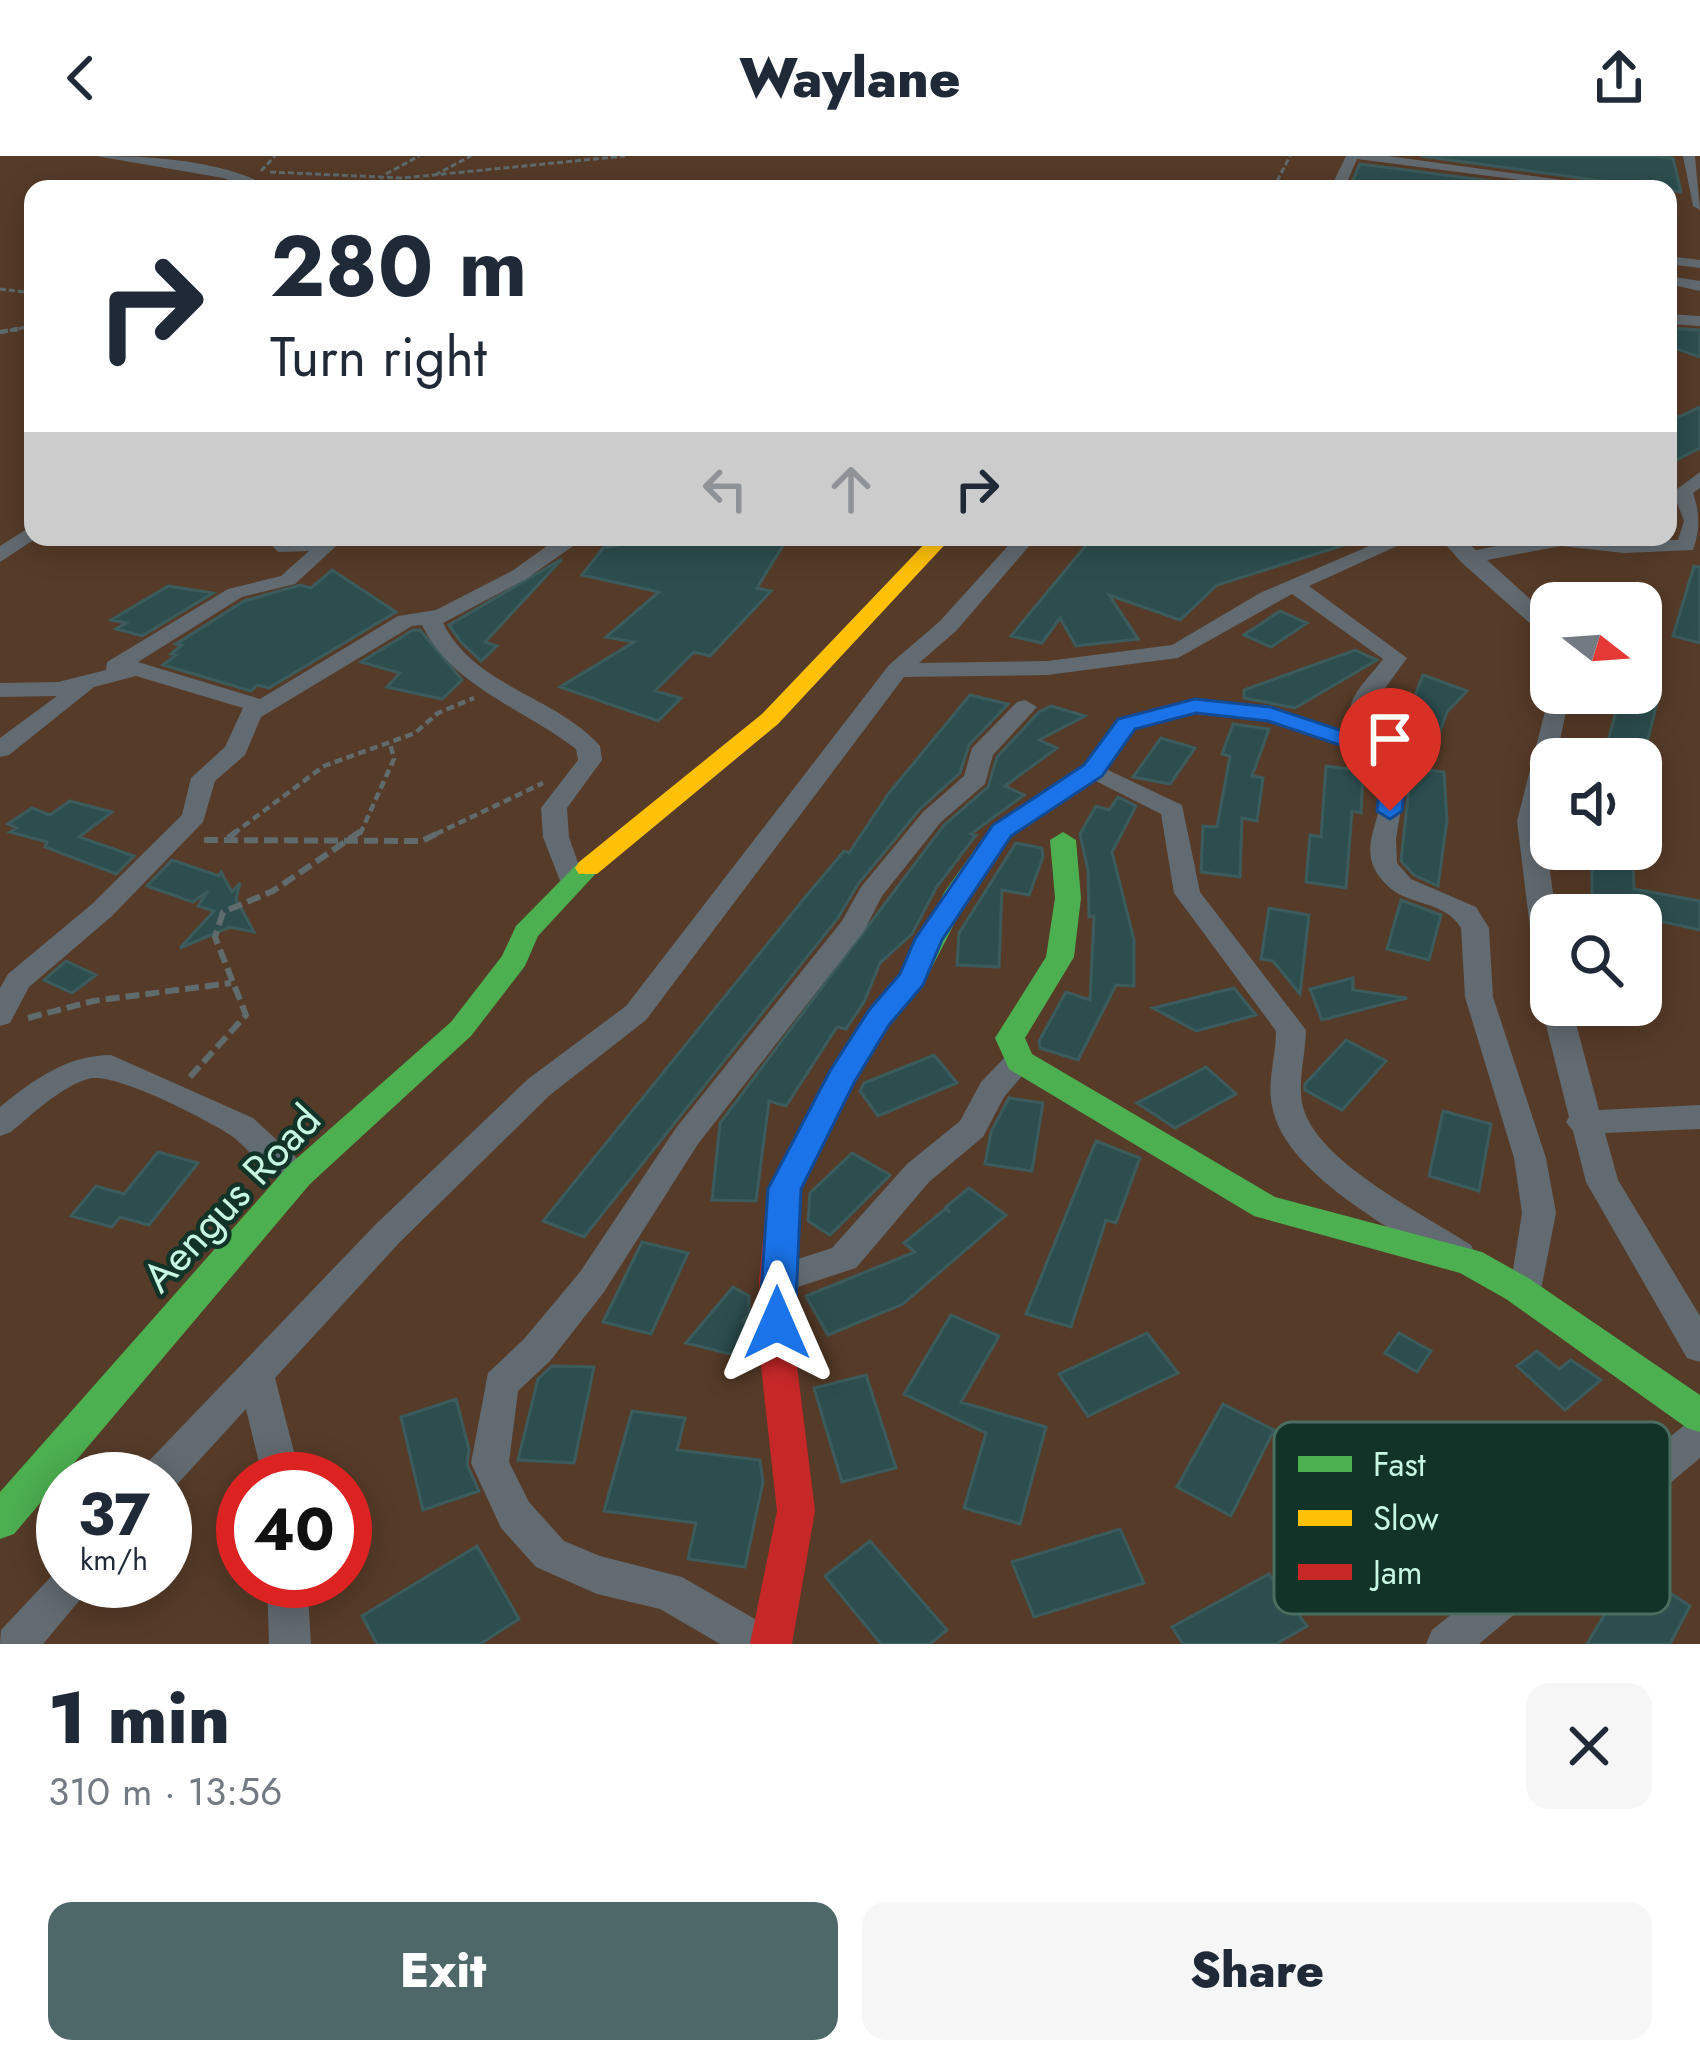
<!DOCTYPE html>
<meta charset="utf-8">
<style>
body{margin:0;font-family:Jost,sans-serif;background:#f6f6f7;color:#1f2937;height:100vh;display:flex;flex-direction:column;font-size:45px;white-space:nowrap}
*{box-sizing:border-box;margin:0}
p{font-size:39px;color:#747a83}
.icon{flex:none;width:66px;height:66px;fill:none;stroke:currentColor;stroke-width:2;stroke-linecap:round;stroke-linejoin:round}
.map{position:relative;height:1488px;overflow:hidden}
.drawer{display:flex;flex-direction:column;background:#fff;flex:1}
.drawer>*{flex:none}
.banner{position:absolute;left:24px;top:24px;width:1653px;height:366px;border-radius:24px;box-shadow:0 6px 30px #0003;background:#fff;color:#1f2937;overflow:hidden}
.needle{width:78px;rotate:107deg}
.buttons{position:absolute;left:1530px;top:426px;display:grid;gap:24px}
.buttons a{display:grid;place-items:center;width:132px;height:132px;border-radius:24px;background:#fff;box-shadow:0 6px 30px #0003;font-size:60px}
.speed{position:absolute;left:36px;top:1296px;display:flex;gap:24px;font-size:60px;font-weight:700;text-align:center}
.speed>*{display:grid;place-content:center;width:156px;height:156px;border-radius:50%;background:#fff;box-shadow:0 6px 30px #0003;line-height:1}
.speed small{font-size:30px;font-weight:400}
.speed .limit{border:18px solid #d22;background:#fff;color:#111}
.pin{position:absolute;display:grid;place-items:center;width:102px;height:102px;color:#fff;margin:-123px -51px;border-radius:50% 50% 50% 0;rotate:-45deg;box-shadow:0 0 12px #0007}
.pin .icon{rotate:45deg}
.me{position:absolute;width:132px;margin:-66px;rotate:0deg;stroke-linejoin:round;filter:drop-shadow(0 0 9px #0008)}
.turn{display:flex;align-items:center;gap:42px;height:252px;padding:0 48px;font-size:54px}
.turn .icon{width:156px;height:156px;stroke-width:2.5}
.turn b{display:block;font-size:84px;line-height:102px}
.lanes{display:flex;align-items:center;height:114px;padding:0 48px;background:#0003;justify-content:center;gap:60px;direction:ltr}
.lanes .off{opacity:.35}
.round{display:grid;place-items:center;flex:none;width:126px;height:126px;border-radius:24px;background:#f6f6f7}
.overview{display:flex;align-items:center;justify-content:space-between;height:204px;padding:0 48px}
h1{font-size:72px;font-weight:800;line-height:90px}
.cta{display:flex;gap:24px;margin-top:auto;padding:24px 48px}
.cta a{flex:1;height:138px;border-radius:24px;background:#4e6768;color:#fff;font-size:48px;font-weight:800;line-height:138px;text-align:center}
.cta a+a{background:#f6f6f7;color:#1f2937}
header{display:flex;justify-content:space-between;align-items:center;height:156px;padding:0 48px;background:#fff;font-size:54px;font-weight:800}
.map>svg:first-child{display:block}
.green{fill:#563b28;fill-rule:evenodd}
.building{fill:#2d4e4f;stroke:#3c5b5c;stroke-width:3}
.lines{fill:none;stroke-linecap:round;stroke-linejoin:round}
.path-far2{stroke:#5f6b6d;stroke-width:3;stroke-dasharray:6 3;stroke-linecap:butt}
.path-far1{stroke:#5f6b6d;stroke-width:4.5;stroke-dasharray:8 4.5;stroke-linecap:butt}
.path{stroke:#5f6b6d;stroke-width:6;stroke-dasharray:14 6;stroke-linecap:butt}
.street{fill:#626b71;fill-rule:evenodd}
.fast{fill:#4caf50;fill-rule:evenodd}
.slow{fill:#ffc107;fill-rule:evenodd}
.jam{fill:#c62828;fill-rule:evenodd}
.route{fill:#1a73e8;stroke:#114b97;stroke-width:3}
.labels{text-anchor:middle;stroke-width:9;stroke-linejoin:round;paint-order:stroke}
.near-street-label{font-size:42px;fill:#c8f7e4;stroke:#123328}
.key{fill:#123328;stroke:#496e60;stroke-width:3}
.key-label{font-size:33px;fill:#c8f7e4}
</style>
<header><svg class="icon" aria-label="back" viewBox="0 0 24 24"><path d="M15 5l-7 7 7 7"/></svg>Waylane<svg class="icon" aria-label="share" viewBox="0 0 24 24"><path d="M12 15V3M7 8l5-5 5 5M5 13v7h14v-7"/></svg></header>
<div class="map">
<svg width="1700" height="1488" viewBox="0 0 1700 1488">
<rect width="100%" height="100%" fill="#10332a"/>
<path class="green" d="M0,0H1700V1488H0ZM33,33H1668V381H33ZM1551,447H1641V537H1551ZM1551,603H1641V693H1551ZM1551,759H1641V849H1551ZM63,1323H165V1425H63ZM243,1323H345V1425H243Z"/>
<path class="building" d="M1421,0H1656L1673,2L1681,36Z
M1360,8L1554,33H1349Z
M1668,172L1700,174V201L1668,190Z
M1700,251V292L1668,308V266Z
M674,381H788L757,432L771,435L710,500L694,496L655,535L681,542L658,565L560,531L634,486L606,481L659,436L582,419L603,392L634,386L668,389Z
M1093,381H1353L1354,386L1217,429L1180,464L1109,439L1138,483L1076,490L1060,462L1042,487L1011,480Z
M562,403L485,486L497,490L481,505L461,486L449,469Z
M1694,410L1700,411V487L1673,480Z
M332,414L396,456L269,532L257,529L251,535L163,509L176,499L171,498L182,489L176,488L244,445L300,429L311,432Z
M168,430L213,437L142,480L116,473L126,467L111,464Z
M1280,455L1307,467L1271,491L1244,479Z
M413,474H420L462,524L442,543L387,531L400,517L361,506Z
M1355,494L1377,504L1295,552L1244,542V534Z
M1423,519L1467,535L1447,556L1426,614L1444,616L1447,664L1438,730L1414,719L1401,705L1409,630L1405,566Z
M1660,535L1643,603H1603L1616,556L1601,538Z
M970,539L1008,548L969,589L960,617L920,653L858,728L838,762L584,1081L543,1065L807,739L844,695L849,697L889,637Z
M1051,550L1085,560L1039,584L1057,592L1005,630L1024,639L971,678L976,679L936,732L912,778L880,807L864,846L846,873L837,871L786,950L769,945L756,1045L712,1044L720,967L944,669L988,631L997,601L1039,556Z
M1233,568L1269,573L1252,620L1263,622L1257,665L1242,662L1240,721L1201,716L1203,670L1217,671L1230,600L1222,598Z
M1161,582L1195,592L1170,628L1133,621Z
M1326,610L1363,615L1361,657L1352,655L1346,732L1306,726L1310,679L1321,681Z
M1118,641L1136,650L1112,696L1134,784V830L1116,829L1078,904L1040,892L1039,885L1066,836L1090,844L1094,760L1089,761L1088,715L1080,678L1096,650L1109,654Z
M70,645L112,656L79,681L134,700L116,718L45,691L47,686L10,676L17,672L8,668L32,652L50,659Z
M1016,687L1042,692L1043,701L1029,739L1002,734L999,811L957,809L959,777Z
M1592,703L1633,711L1634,733L1700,745V774L1592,750Z
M172,704L219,720L221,716L232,736L240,727L236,743L254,776L230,771L180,792L214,755L198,750L208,735L193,746L147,730Z
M1401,744L1441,759L1429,804L1387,793Z
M1269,752L1309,759L1300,838L1273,805L1261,803Z
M66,805L96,819L72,837L44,824Z
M1353,822V834L1407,842L1322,864L1310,833Z
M1234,832L1256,859L1196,875L1153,852Z
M1346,884L1386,905L1342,954L1305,934V928Z
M934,899L957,927L878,960L860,935L864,927Z
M1206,911L1236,938L1175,972L1137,947Z
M1009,942L1043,947L1032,1015L985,1008L991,976Z
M1443,955L1491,968L1479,1035L1429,1020Z
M1096,985L1140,1002L1116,1067L1106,1064L1071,1171L1026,1158Z
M158,996L198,1007L149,1069L120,1061L112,1071L71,1060L96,1030L124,1038Z
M852,997L890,1019L830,1079L808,1065L810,1037Z
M969,1032L1006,1059L903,1148L828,1179L806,1140L915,1096L904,1087L945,1053L950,1056L946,1051Z
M642,1086L688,1097L651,1178L603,1166Z
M733,1131L749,1140V1158L742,1166L749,1163L750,1185L738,1200L686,1187Z
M951,1159L999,1180L961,1246L1046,1271L1020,1368L964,1352L986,1277L904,1238Z
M1147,1177L1178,1217L1088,1260L1059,1218Z
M1399,1177L1431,1195L1417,1216L1385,1197Z
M1537,1195L1559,1213L1571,1204L1601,1224L1565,1254L1517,1210Z
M552,1210L594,1211L574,1307L518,1304L538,1223Z
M866,1219L896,1312L842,1326L814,1232Z
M456,1243L469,1293L467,1309L479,1335L423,1354L401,1261Z
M1223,1248L1274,1274L1231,1360L1177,1331Z
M632,1255L685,1262L677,1294L760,1304L763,1326L745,1411L688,1403L696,1367L604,1355Z
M1120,1373L1144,1427L1034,1461L1012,1406Z
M870,1385L947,1474L930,1488H881L825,1420Z
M477,1390L519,1463L480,1488H377L362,1460Z
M1632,1412L1690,1450L1670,1488H1587Z
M1269,1418L1307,1470L1276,1488H1183L1172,1471Z"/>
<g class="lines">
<path class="path-far2" d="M261,15L275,0
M270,16L403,22L625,0
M386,18L419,0
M435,19L471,0
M371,33L384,23
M1273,33L1290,0
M0,133L33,137
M1,176L33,170"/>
<path class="path-far1" d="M0,176L18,173
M233,678L324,610L415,577L438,557L474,542
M360,678L394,603L390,587
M436,678L543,627"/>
<path class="path" d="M228,682L237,675
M204,684L422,685L442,675
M28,862L93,845L231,827
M190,921L246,859L215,781L223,756L273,735L361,675"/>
<path class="street" d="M96,0C150,0 226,4 273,33H254L223,22Z
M1346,0H1388L1627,33H1589L1357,3L1344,33H1330Z
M1683,0H1695L1700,54L1693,50Z
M1668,100L1700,104V112L1668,108Z
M1668,120L1700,125V135L1668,128Z
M1668,158L1700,160V170L1668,168Z
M1700,316V332L1693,337C1700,357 1700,375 1693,394L1624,397L1561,390L1487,404L1551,462V481L1543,479L1461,406L1439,381H1461L1476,394L1545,381L1678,384L1684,365L1673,336Z
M33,369V381H38L0,406V390Z
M264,381H285L290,385L346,381L295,428L242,441L138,506L260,543L398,460L436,454L512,415L551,387L546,381H633L623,387L576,388L526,423L443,467C475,531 556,540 600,590L602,604L567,652L569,681L584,724L580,730H562L543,681L541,652L578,604L576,593C525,553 452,531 422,469L412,470L261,561L245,599L215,625L203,666L112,760L29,831L10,867L0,870V832L8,818L92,748L182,659L191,622L225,591L243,552L136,520L94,531L9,599L0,601V582L57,540L0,541V527L58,526L106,514L107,506L228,433L281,420L309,395L278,396Z
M1016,381H1037L956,475L919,507L1047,505L1172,489L1260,437L1390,381H1417L1309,430L1407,502L1375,546L1374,561L1405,629L1396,683L1397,707L1411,723L1476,751L1489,772L1493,841L1546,1002L1556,1057L1538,1149L1526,1153L1514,1149L1509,1139L1522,1057L1514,1002L1465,841L1461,772C1445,745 1411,750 1390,732C1348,694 1387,667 1380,627C1375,602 1344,575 1351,549C1355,533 1374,516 1383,503L1292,438L1178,502L1047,519L904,521L646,864L550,939L400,1086L275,1222L301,1323H263L246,1253L171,1335L165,1337V1323H138L143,1311L376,1068L528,923L626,850L889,509L940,465Z
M1551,532V537H1570L1556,603H1551L1543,665L1556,759H1551V839L1537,829L1517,665Z
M1025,544L1037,551L993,599L985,628L941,666L882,740L864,775L698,988L604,1136L550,1205L518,1235L509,1306L529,1346L564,1385L600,1400L682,1421L774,1474L780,1488H720L660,1453L597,1438L536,1411L501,1372L471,1307L488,1217L524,1183L580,1116L676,972L842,765L861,731L923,656L964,620L972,592L1017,546Z
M1093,607L1182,649L1200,736L1306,874C1306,900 1295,932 1305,957C1325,1010 1425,1059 1471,1089L1476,1099L1471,1109L1459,1113L1447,1109C1394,1073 1284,1018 1272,950C1267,925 1276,900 1276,875L1174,737L1161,658L1084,619L1081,614L1084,609Z
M1551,840V849H1571L1599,954L1700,949V973L1605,977L1618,1024L1700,1160V1206L1687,1202L1586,1026L1573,975L1566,966L1569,961L1541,849Z
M1020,894L1031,897L1035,905L1004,941L983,981L929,1026L856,1112L776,1138L764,1134L759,1124L764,1114L832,1092L907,1008L960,965L981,926L1009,897Z
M111,899L253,962L315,1019L310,1028C273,1040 255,993 227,977C203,962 113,915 88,923C59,932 34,957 11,976L0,980V951C33,924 67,899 111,899Z
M1700,1262V1302L1479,1488H1426L1432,1474L1687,1267Z
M63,1408V1425H90L84,1439L43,1488H0L1,1474Z
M267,1425H307L311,1488H269Z"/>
<path class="fast" d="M1195,543L1270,551L1386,589L1389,594L1377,601L1267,565L1195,557L1134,573L1102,619L1011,680L970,737L923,829L889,868L859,918H837L833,910L837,902L869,854L902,817L945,735L993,668L1084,609L1118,563Z
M1063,676L1076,684L1081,742L1074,801L1025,882L1032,898L1275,1041L1482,1096L1530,1123L1700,1239V1276L1687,1272L1506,1143L1460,1117L1254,1060L1009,913L995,882L1046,801L1055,742L1050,684Z
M588,704L601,712L538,780L525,810L471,880L310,1028L14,1378L0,1383V1336L288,1010L451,866L502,800L516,770L579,706Z"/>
<path class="slow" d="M931,381H952L778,568L597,718H579L575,712L579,706L762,558Z"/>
<path class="jam" d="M848,899L859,902L863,910L800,1033L793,1124L797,1210L815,1355L792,1488H750L777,1355L761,1210L759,1124L768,1033L837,902Z"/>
</g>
<path class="route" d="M1195,543L1270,551L1385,589L1405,629L1402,655L1390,663L1377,655L1380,629L1367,598L1268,565L1196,557L1135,573L1102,620L1011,680L942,784L923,829L889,869L855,925L801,1033L795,1167L790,1178L777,1182L765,1178L759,1167L768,1033L830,915L869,854L900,818L915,783L993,669L1084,609L1118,563Z"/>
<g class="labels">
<g class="near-street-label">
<text transform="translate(231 1042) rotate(-47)" y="15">Aengus Road</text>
</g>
</g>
<rect x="1274" y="1266" width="396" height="192" rx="18" class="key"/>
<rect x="1298" y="1300" width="54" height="16" fill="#4caf50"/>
<rect x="1298" y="1354" width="54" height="16" fill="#ffc107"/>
<rect x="1298" y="1408" width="54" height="16" fill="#c62828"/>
<g class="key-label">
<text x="1373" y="1320">Fast</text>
<text x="1373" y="1374">Slow</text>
<text x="1373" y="1428">Jam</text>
</g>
</svg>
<div class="buttons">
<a><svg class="needle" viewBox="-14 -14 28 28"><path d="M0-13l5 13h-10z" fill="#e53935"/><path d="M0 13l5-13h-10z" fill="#747a83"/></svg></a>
<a><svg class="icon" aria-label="sound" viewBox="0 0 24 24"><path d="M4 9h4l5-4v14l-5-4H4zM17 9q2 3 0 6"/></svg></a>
<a><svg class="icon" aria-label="search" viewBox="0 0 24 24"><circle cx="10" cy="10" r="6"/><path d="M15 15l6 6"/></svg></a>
</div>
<div class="speed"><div>37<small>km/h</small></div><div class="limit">40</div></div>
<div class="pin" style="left:1390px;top:655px;background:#d93025"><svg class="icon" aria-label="arrive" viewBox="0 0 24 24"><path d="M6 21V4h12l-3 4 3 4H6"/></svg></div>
<svg class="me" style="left:777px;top:1167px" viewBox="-20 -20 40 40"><path d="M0-17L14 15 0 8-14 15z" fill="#1a73e8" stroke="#fff" stroke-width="4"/></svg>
<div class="banner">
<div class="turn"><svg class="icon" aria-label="right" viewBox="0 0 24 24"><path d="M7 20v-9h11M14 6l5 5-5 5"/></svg><div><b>280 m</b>Turn right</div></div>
<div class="lanes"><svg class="icon off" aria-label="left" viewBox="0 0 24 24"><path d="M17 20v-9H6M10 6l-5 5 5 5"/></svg><svg class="icon off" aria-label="ahead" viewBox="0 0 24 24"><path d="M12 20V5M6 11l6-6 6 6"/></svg><svg class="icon" aria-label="right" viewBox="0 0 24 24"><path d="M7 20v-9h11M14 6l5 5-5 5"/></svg></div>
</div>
</div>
<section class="drawer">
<div class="overview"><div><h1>1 min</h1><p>310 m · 13:56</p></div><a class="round"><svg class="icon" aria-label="close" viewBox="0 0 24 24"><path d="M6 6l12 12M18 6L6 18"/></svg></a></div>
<div class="cta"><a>Exit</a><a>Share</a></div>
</section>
